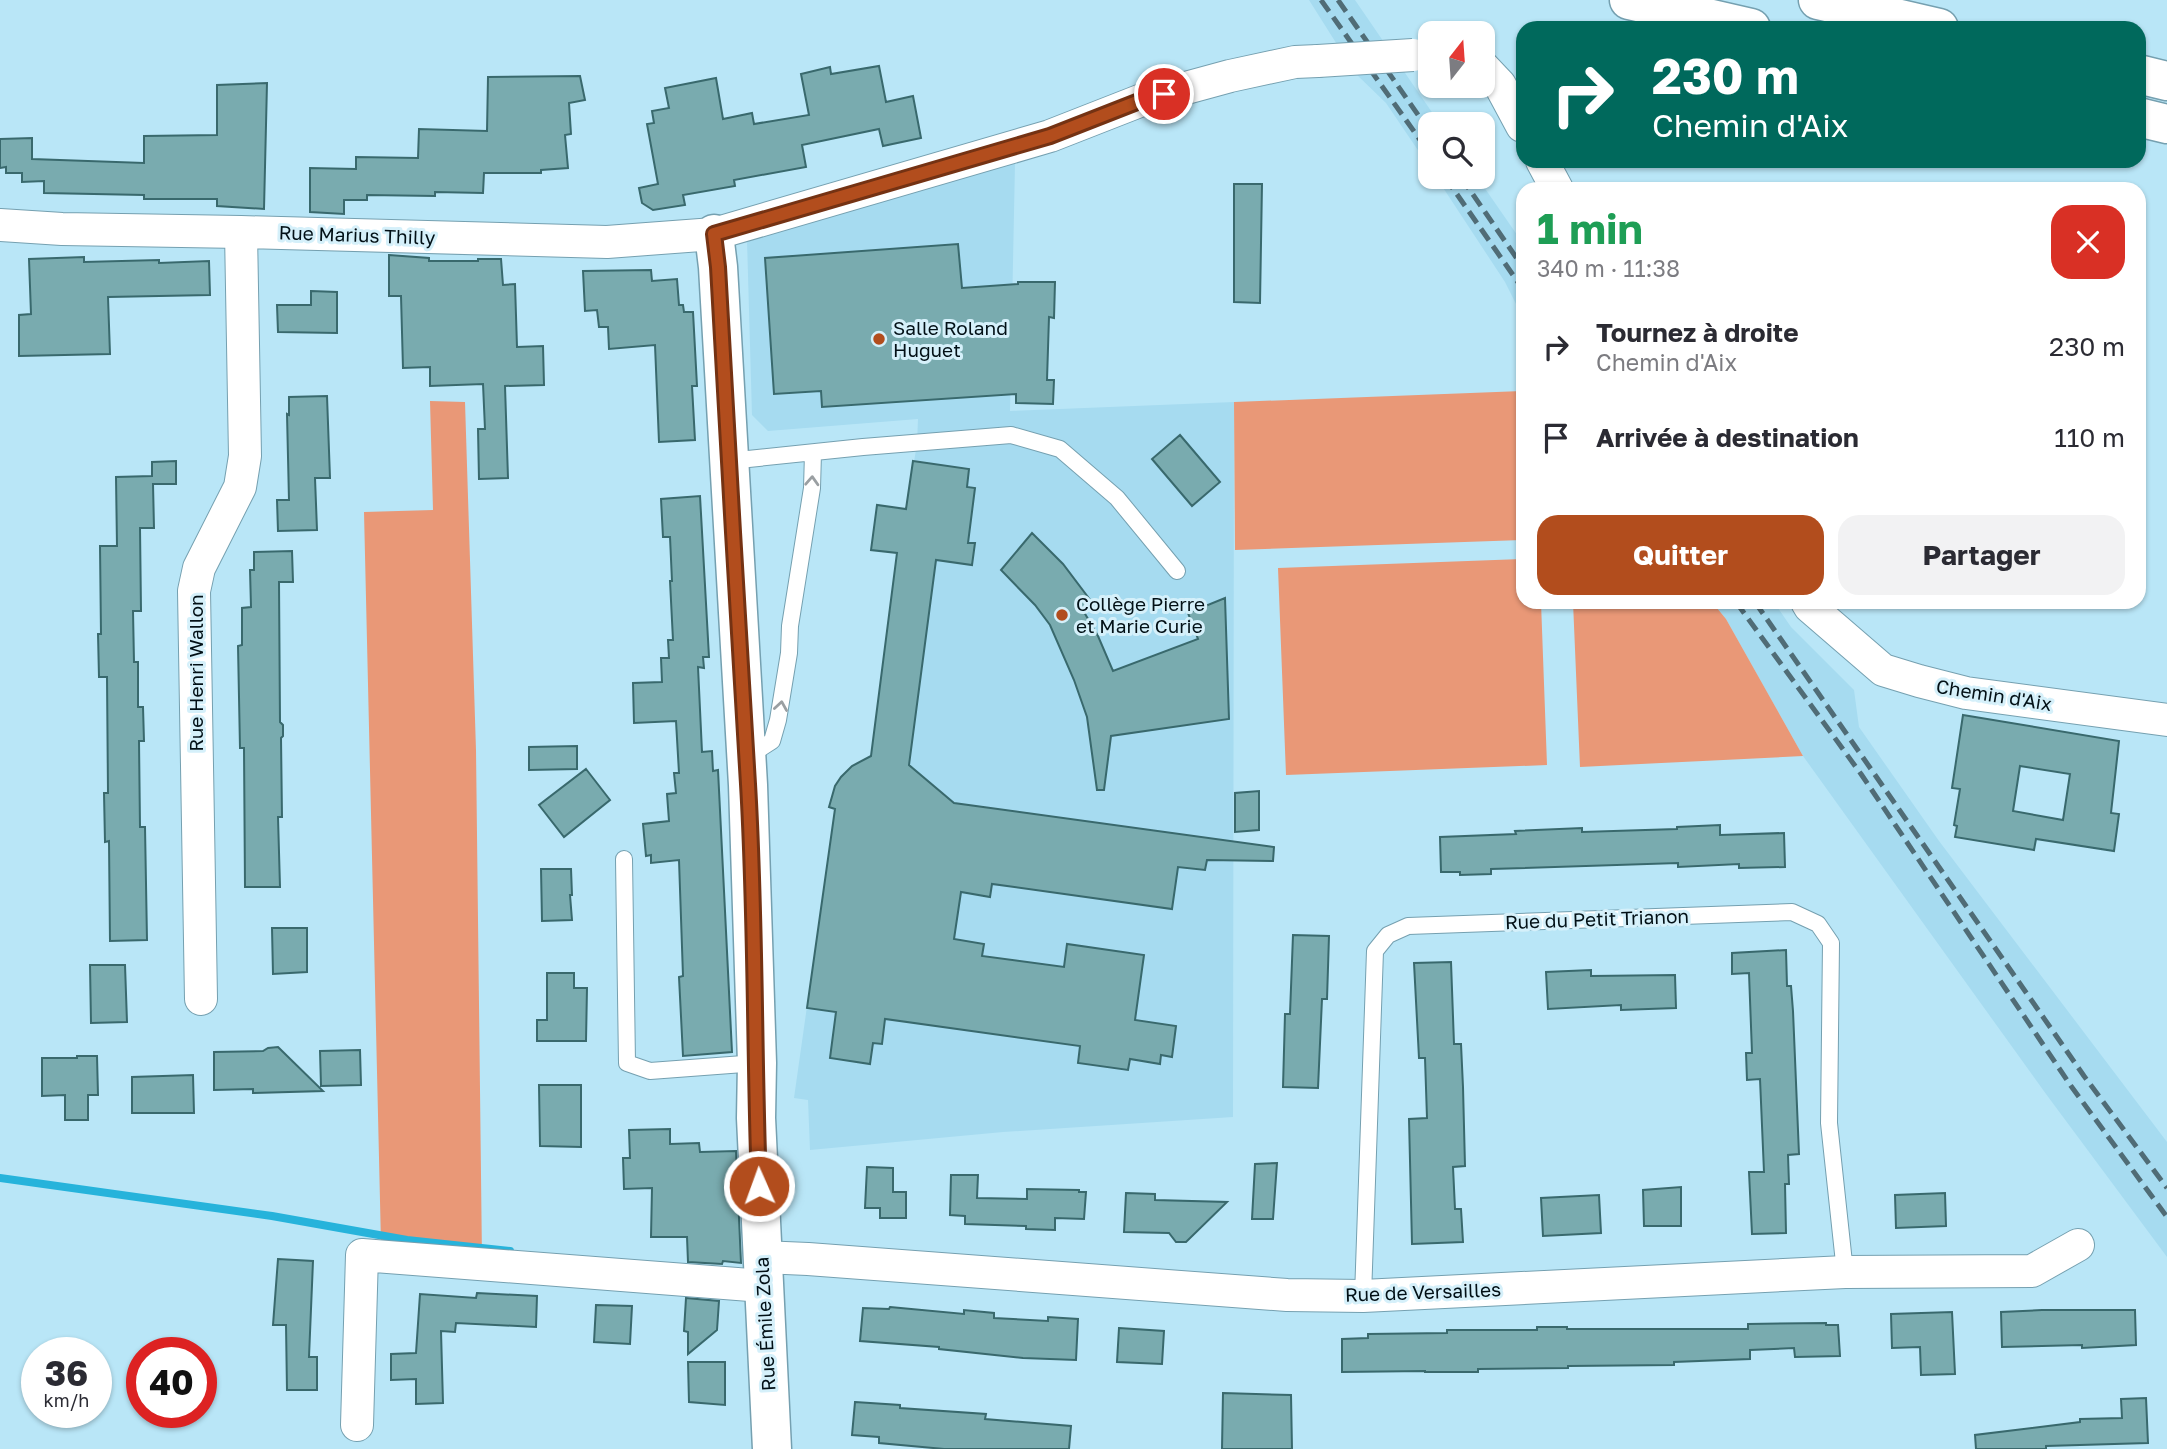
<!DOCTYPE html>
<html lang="fr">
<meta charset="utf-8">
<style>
body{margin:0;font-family:"Golos Text",sans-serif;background:#f2f2f3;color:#2b2b33;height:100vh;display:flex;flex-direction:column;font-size:26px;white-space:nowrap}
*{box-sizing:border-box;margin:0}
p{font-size:23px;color:#7c7c81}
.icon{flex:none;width:38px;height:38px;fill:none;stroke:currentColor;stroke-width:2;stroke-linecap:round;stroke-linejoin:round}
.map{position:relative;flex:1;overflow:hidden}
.side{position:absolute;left:1516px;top:182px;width:630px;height:427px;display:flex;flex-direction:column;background:#fff;border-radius:21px;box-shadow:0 2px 5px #0004}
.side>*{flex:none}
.top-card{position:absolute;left:1516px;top:21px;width:630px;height:147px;border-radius:21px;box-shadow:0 2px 5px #0004;background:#00695c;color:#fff;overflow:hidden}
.needle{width:46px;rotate:17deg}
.fabs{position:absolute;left:1418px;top:21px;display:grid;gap:14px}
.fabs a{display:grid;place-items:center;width:77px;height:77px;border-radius:14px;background:#fff;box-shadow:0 2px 5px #0004;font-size:35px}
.speed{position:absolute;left:21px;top:1337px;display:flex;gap:14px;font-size:35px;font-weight:700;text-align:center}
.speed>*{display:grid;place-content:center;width:91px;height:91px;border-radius:50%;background:#fff;box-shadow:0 2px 5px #0004;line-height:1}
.speed small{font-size:18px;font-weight:400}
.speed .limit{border:10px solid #d22;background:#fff;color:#111}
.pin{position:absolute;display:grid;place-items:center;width:60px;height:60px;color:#fff;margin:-30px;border:4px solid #fff;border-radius:50%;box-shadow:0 2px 7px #0007}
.me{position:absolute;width:77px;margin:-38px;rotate:358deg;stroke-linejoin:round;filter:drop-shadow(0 0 5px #0008)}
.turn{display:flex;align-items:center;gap:24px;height:147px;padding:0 21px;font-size:32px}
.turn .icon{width:91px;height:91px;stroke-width:2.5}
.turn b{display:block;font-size:49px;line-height:60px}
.round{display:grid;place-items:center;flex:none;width:74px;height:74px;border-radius:21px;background:#f2f2f3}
.headline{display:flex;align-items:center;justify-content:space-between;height:119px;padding:0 21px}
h1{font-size:42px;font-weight:700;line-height:52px;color:#1e9e55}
.action{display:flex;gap:14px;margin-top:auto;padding:14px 21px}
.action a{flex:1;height:80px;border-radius:21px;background:#b24d1d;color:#fff;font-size:28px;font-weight:700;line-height:80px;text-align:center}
.action a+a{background:#f2f2f3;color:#2b2b33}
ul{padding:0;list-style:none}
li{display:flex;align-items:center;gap:21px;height:91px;padding:0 21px}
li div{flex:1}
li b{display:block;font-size:26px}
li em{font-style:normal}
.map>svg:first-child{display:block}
.built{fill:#a6dbf0}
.green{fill:#e99877}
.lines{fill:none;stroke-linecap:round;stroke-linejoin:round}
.stream{stroke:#26b3db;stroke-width:8}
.building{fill:#79abaf;stroke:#39696d;stroke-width:2;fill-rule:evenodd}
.service-casing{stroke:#75a0b0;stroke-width:18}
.minor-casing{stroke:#75a0b0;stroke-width:34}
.tertiary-casing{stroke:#75a0b0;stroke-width:41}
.motorway-casing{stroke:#75a0b0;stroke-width:41}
.service{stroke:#fff;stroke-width:16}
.minor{stroke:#fff;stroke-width:32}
.tertiary{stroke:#fff;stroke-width:38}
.motorway{stroke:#fff;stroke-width:38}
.rail{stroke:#506c76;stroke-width:5;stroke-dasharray:14 7;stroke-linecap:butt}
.minor-bridge-casing{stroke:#75a0b0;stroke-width:34;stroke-linecap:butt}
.minor-bridge{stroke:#fff;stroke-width:32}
.oneway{stroke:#9a9fa2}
.route-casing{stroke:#743213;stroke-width:18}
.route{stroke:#b24d1d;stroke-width:12}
.poi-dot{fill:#b24d1d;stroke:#d5f0fa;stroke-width:2.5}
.labels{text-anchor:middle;stroke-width:6;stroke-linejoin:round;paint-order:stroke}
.street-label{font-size:19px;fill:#021016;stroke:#d5f0fa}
.poi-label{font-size:19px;fill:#021016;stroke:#d5f0fa;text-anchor:start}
</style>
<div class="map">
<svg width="2167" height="1449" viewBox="0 0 2167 1449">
<rect width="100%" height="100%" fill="#b9e6f7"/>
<path class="built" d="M1309,0H1355L1440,124H1430V168L1386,103L1355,73Z
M1015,163L1010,411L1234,402L1233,1117L1003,1132L810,1150L808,1100L794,1098L835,809L831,807L835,786L841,777L852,766L871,758L897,553L877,505L906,509L917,444L918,419L768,431L752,415L747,240Z
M1436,177H1477L1522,242V316L1505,282Z
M1712,602H1774L1791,627L1854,690L1859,727L1939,841L2167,1142V1257L2046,1094L1803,756L1726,619Z"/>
<path class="green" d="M1522,391V540L1235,550L1234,402Z
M430,401L465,402L476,750L482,1259L381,1244L364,512L433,510Z
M1522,559V602H1541L1547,765L1286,775L1278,568Z
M1573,602H1712L1726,619L1803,756L1580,767Z"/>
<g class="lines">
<path class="stream" d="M0,1178L272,1216L407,1240L510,1251"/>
</g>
<path class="building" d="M879,66L886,102L913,96L921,138L883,146L879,129L802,145L806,167L734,180L735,186L683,195L685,205L653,210L642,203L639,188L658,184L647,124L654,123L652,111L669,108L665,88L716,78L723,119L752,113L754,124L809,115L801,74L830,67L831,74Z
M580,76L585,100L569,103L571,134L565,135L568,168L541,170V173H484L483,193L435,192V196L367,195V200H344V214L310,212V168L356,169V157L418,158L419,129L487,131L488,77Z
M267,83L264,209L217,206V199H144V195L44,193V181L22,182V173H6V167L0,168V139L32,138V159L144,163V136L217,135V85Z
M1234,184H1262L1260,303L1234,302Z
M958,244L962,288L1018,284V282H1055L1054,318L1049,317L1047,380H1054L1053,404L1016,403V394L822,407L821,391L774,394L765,258Z
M389,255L429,258V261H478V259H501L503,285L515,284L517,347L543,346L544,385L505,386L508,478L479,479L478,429H485L483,384L430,386V367L403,368L401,296H389Z
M84,257V262L159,260V263L209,261L210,295L108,297L110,354L19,356V315L31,314L29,259Z
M651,270L652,281L677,279L679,305H683L684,312H693L697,386H692L695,440L659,442L655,345L609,349L608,327H599L597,310L585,311L583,271Z
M311,291L337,292V333L278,332L277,305H311Z
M327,396L330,478H315L317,530L278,531L277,500H289L287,414L289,415V397Z
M1180,435L1220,482L1192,506L1152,459Z
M176,461V484H153L154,528H140L141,611H133L134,662H138V707H143L144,741H139L140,827H145L147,940L110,941L109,841L105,842L104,793H108L107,677H99L98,634H101L100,546H117L116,477L152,476V462Z
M913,461L969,469L967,487L975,488L968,543H975L972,565L936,560L909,765L954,803L1274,847L1273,861L1207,860L1205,870L1178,867L1172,909L992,884L990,897L961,892L954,939L984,944L982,956L1064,967L1067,944L1144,955L1135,1020L1176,1026L1172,1057L1161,1055L1160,1064L1130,1059L1128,1070L1078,1063L1080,1046L885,1019L882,1044L873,1043L870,1064L830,1058L836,1012L807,1008L835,809L829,807L835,786L841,777L852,766L871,756L897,553L871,550L877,505L906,509Z
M700,496L709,657H703L704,668L698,667L702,752L712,751L713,771L718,770L732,1052L683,1056L679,977L683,976L679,860L651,863V855L646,856L643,824L669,821L667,794L676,793L674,773H679L676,721L634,723L633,683L662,682L661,658H669L668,640H673L670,581H672L670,537H663L661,499Z
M1032,533L1063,564L1094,605L1084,612L1098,636L1113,671L1198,639L1188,613L1225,598L1229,719L1111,736L1104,790H1097L1087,717L1074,680L1050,625L1035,605L1001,570Z
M292,551L293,582H279L280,722L283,725V736L281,738L282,817H278L280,887H245L244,748H240L238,646L242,645V608L251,607L250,570H254V552Z
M1963,715L2119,741L2111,813L2119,814L2114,851L2036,839L2034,850L1955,837L1957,826L1954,825L1960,789L1952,788ZM2020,766L2070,774L2063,820L2013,811Z
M577,746V769L529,770V747Z
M586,769L610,800L564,837L539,805Z
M1259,791V830L1235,832V793Z
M1720,825V835L1784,833L1785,867L1739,868V864L1678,867V863L1491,869V874L1460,875V872H1441L1440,837L1516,834L1515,831L1582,828V832L1677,829V827Z
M541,869H571L572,895H570L572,920L542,921Z
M272,928H307V972L273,974Z
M1293,935L1329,936L1327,999H1322L1318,1088L1283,1087L1285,1014H1290Z
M1786,950L1787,986H1791L1793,1011L1799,1154L1788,1155L1789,1184H1785L1786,1233L1752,1234L1749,1172H1764L1760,1079L1747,1080L1746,1053H1752L1749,973L1732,974V953Z
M1451,962L1454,1044H1461L1463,1087L1465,1166L1453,1167L1455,1209H1461L1463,1242L1412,1244L1409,1119L1427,1118L1425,1058H1419L1414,963Z
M90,965H125L127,1022L91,1023Z
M1591,970V976L1675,975L1676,1008L1621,1010V1005L1548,1009L1546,972Z
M547,973H574V988H587L586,1041H537V1020H547Z
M278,1047L323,1091L253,1093V1089L214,1090V1052L263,1051L268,1048Z
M360,1050L361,1085L321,1086L320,1051Z
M77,1056H97L98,1095H88V1120H65V1095L42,1096V1058H77Z
M193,1075L194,1113H132V1077Z
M539,1085H581V1147L540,1146Z
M670,1129V1144L699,1143L700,1152L736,1151L741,1263L723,1261L722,1264L688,1262L687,1237H651L652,1188L624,1189L623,1158H630L629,1130Z
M1277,1163L1273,1219H1252L1255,1164Z
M867,1167L893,1168V1192H906V1218H880V1208H865Z
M951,1175H978L977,1198L1027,1199V1189L1079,1190V1192H1086L1084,1219L1055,1218V1230L1026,1229V1226L965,1224V1216L950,1215Z
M1681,1187V1226H1644L1643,1190Z
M1126,1193L1155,1194V1200L1227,1202L1186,1242H1176L1169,1233L1124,1232Z
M1945,1193L1946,1226L1896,1228L1895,1195Z
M1599,1195L1601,1233L1543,1236L1541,1198Z
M278,1259L313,1261L309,1357H317V1390H287L286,1325H273Z
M477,1293L537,1296L536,1327L456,1323L455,1332L441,1331L443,1403L416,1404V1379L391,1380V1354L416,1353L420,1294L476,1298Z
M686,1298L719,1301L717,1330L688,1354V1332L684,1331Z
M596,1305L632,1306L630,1344L594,1342Z
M890,1307L964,1314V1310L994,1313V1318L1048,1321V1317L1078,1319L1076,1360L1023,1358L939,1349V1347L860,1341L863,1308L889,1309Z
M2042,1310H2135L2136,1345L2082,1348V1345L2002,1347L2001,1312Z
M1952,1312L1955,1374L1921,1375L1920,1347L1892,1348L1891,1314Z
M1826,1323V1325H1838L1840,1356L1795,1357L1794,1348L1750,1350V1359L1674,1362V1365L1568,1366V1368L1478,1369V1372H1425V1371L1342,1372V1339L1368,1338V1334L1447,1333V1330H1537V1327H1567V1329H1748V1324Z
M1119,1328L1164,1331L1162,1364L1117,1362Z
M688,1362H725V1405L689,1402Z
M1223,1393L1291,1395L1292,1449H1222Z
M2146,1398L2148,1443L2046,1446V1449H1976L1975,1435L2080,1422V1419L2122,1418L2121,1399Z
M855,1402L900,1405V1408L986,1414L985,1419L1071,1426L1069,1449H944L879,1443V1437L852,1435Z"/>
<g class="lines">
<g class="service-casing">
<path id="service" d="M729,461L863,447L1011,435L1060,449L1117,498L1177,571
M747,757L772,741L778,720L789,653L790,626L812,488L813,453
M624,859L627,1063L650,1071L757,1063
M1363,1296L1375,951L1388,935L1408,926L1792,912L1818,924L1831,943L1829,1123L1845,1272"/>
</g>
<g class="minor-casing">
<path id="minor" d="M1482,66L1500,85L1522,126
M1542,161L1557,189
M0,225L62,229L241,232L607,242L714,234L1050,136L1142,100L1230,76L1295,62L1318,61
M1807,602L1810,607L1883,670L1919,681L1966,693L2167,720
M201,999L194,591L199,568L240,487L245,456L241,232
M761,1257L808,1259L1287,1295L1363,1296L1845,1272L2032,1271L2078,1245
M357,1425L362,1255L763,1286"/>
</g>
<g class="tertiary-casing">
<path id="tertiary" d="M714,234L718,267L748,785L757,1063L756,1118L772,1449"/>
</g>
<g class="motorway-casing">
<path id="motorway" d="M1629,0L1751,28
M1818,0L1939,28
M2138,74L2167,81
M2138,117L2167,124"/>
</g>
<use href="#service" class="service"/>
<use href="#minor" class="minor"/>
<use href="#tertiary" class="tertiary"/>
<use href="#motorway" class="motorway"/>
<path class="rail" d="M1321,0L1430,154
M1338,0L1430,132
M1445,177L1522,288
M1461,177L1522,266
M1736,602L1861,774L2071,1086L2167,1217
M1755,602L2084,1076L2167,1188"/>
<g class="minor-bridge-casing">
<path id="minor-bridge" d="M1318,61L1413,55"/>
</g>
<use href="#minor-bridge" class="minor-bridge"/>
</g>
<defs><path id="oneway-chevron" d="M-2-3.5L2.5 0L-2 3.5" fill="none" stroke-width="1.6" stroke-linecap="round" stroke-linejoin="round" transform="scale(1.75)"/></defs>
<g class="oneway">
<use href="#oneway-chevron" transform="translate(812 481) rotate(-87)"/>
<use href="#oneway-chevron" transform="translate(781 706) rotate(-81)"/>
</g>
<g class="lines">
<g class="route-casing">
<path id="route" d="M759,1186C754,1052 756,918 748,784C737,612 728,439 718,267L714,234L1050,136L1142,100L1164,94"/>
</g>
<use href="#route" class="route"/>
</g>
<g class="poi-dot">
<circle cx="879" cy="339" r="7"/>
<circle cx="1062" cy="615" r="7"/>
</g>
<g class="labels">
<g class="street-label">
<text transform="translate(357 235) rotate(2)" y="7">Rue Marius Thilly</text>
<text transform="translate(196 673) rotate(-90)" y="7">Rue Henri Wallon</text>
<text transform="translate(1994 695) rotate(9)" y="7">Chemin d'Aix</text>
<text transform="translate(1597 919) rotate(-2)" y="7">Rue du Petit Trianon</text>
<text transform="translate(1423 1292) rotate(-2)" y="7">Rue de Versailles</text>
<text transform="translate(765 1324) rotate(-93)" y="7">Rue Émile Zola</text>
</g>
<g class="poi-label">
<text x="893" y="335">Salle Roland<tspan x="893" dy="22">Huguet</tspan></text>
<text x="1076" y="611">Collège Pierre<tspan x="1076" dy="22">et Marie Curie</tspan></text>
</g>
</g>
</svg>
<div class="fabs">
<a><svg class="needle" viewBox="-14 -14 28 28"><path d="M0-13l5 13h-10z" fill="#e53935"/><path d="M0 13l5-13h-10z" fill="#7c7c81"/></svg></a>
<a><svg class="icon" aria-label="search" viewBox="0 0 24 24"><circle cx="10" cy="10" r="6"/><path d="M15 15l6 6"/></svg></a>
</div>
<div class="speed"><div>36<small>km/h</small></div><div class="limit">40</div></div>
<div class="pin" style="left:1164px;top:94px;background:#d93025"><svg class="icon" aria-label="arrive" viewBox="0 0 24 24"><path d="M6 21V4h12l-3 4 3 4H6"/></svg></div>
<svg class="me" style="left:759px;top:1186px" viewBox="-20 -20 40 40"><circle r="17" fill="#b24d1d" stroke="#fff" stroke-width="3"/><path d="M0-11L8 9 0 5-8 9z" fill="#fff"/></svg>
<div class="top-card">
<div class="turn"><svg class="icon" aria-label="right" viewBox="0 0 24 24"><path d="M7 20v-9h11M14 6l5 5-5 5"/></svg><div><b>230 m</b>Chemin d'Aix</div></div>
</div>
<section class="side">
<div class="headline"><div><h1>1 min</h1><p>340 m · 11:38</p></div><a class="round" style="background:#d93025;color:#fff"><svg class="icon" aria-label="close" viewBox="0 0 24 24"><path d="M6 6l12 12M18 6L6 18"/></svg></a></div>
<ul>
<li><svg class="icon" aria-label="right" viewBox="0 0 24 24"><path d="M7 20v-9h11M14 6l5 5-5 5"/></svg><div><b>Tournez à droite</b><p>Chemin d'Aix</p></div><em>230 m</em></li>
<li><svg class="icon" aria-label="arrive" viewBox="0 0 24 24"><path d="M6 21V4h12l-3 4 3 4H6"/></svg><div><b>Arrivée à destination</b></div><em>110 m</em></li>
</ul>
<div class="action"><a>Quitter</a><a>Partager</a></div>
</section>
</div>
